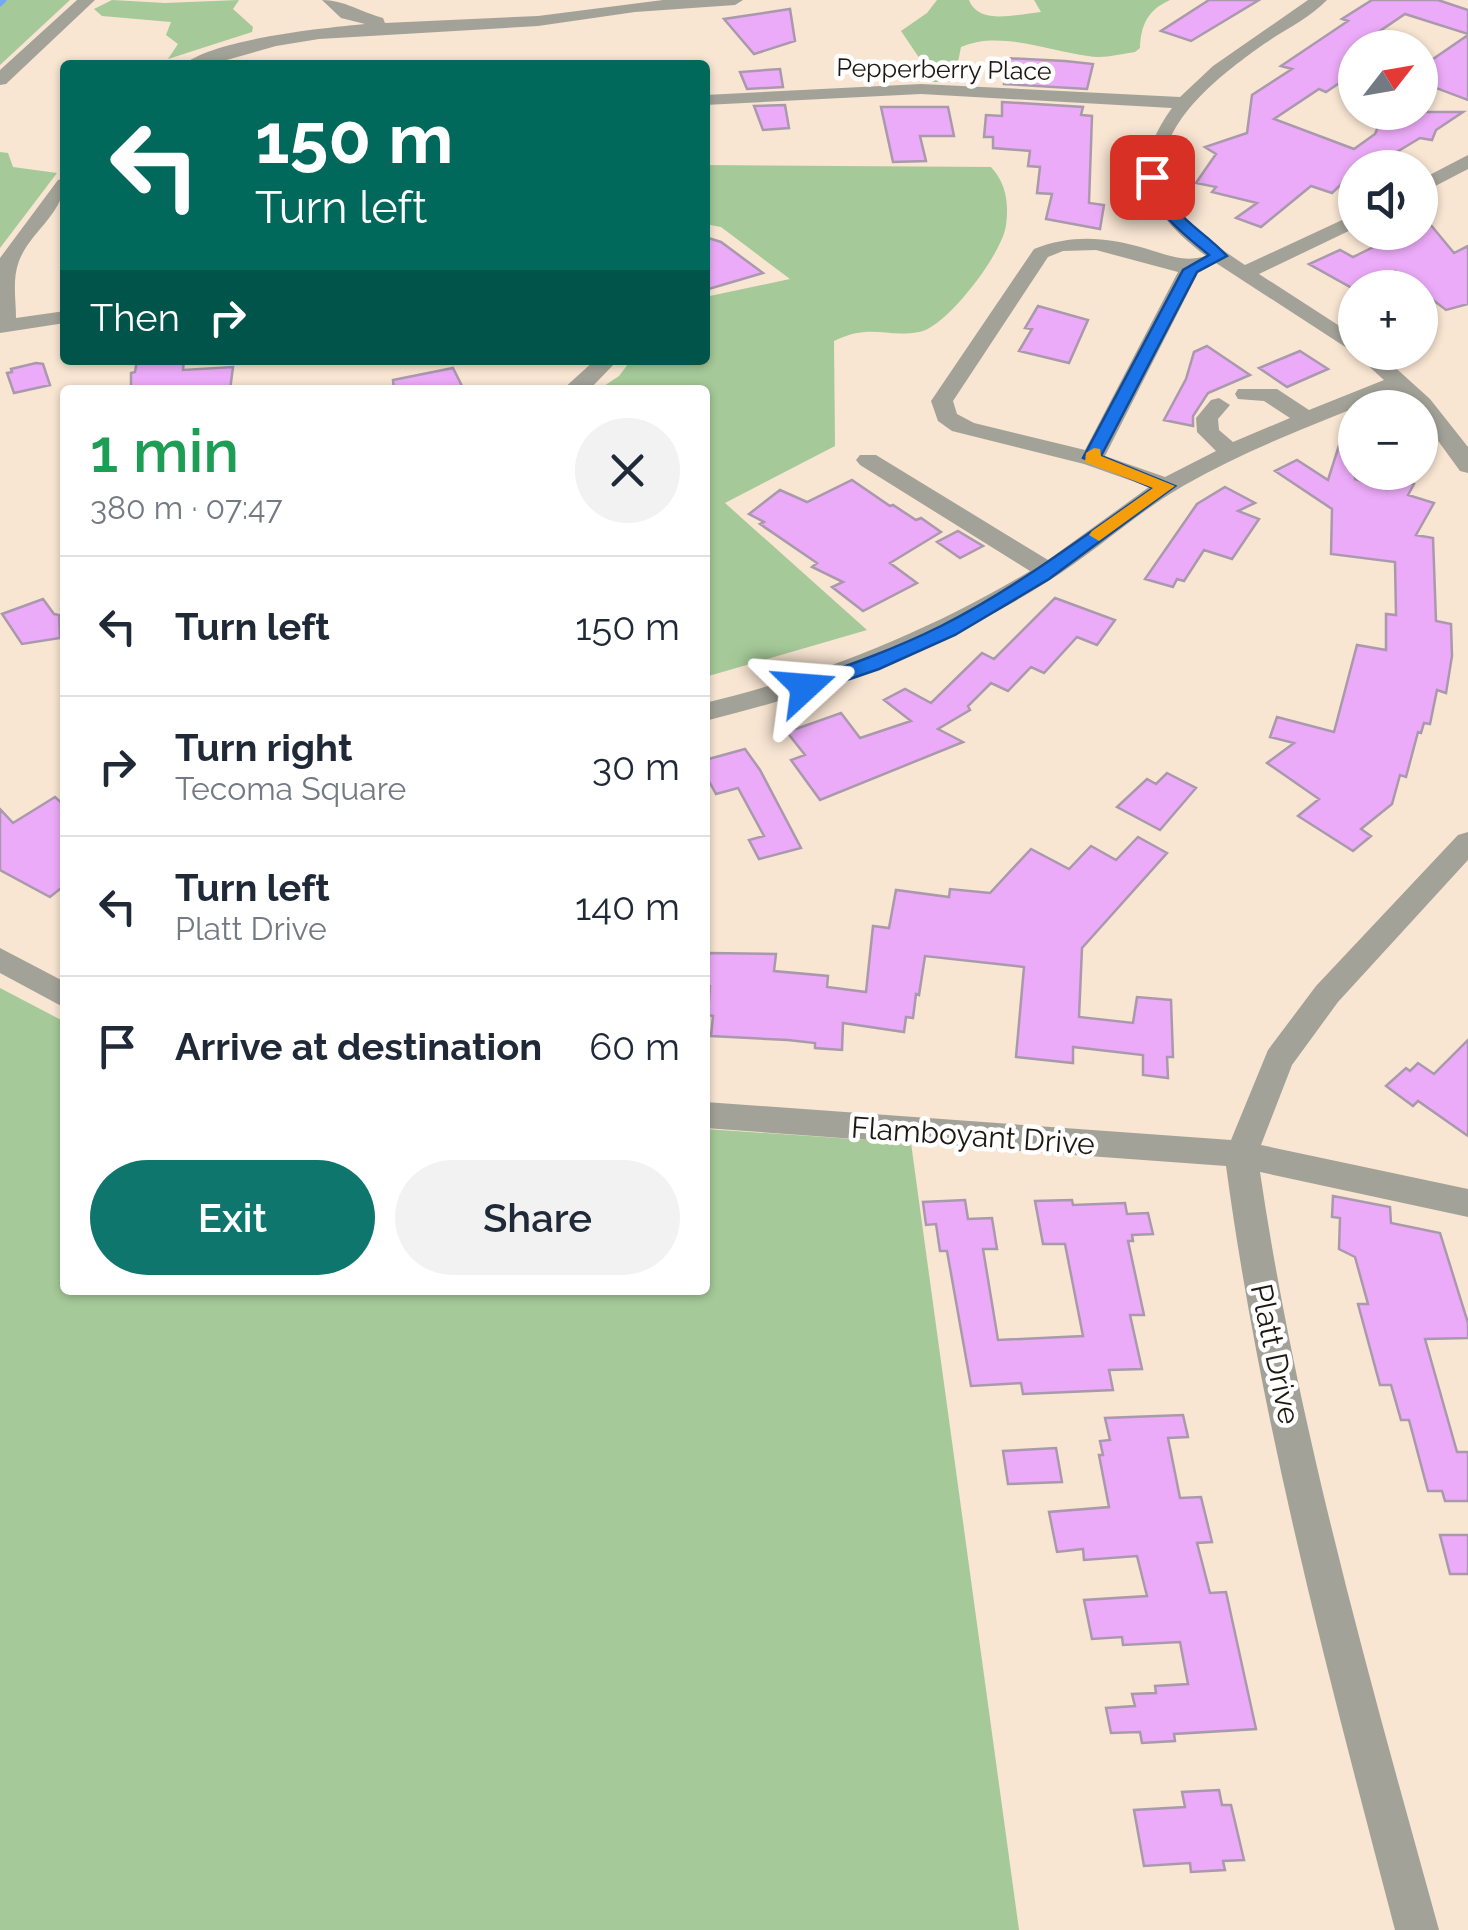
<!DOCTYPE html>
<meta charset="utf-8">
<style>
body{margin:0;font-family:Raleway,sans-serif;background:#f2f2f3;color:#1f2937;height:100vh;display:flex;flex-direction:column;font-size:38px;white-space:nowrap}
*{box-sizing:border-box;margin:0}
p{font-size:32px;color:#747a83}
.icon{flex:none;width:55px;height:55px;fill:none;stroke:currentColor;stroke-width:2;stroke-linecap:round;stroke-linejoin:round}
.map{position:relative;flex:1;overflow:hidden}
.side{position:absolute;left:60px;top:385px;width:650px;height:910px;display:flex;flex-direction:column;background:#fff;border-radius:10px;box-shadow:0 2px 8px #0004}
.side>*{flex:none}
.hud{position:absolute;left:60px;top:60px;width:650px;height:305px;border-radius:10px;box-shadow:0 2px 8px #0004;background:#00695c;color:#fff;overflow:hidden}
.needle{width:65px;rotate:59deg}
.buttons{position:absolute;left:1338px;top:30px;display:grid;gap:20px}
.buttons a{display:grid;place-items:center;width:100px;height:100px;border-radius:50%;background:#fff;box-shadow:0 2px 8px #0004;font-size:50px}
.pin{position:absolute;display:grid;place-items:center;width:85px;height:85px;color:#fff;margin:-42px;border-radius:20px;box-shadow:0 5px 15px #0006}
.me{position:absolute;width:110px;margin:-55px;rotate:71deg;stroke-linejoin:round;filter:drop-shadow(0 0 8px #0008)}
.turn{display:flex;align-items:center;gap:35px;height:210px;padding:0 30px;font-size:45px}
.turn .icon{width:130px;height:130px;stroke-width:2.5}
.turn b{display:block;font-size:70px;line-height:85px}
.then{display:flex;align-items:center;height:95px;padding:0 30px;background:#0003;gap:20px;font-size:38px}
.round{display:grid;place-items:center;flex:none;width:105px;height:105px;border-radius:52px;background:#f2f2f3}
.overview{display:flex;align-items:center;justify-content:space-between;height:170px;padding:0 30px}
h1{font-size:60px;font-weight:600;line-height:75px;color:#1e9e55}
.primary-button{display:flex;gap:20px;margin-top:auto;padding:20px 30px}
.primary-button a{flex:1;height:115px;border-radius:60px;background:#0f766e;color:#fff;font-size:40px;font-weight:600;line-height:115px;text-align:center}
.primary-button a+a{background:#f2f2f3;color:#1f2937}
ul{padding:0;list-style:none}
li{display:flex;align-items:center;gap:30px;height:140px;padding:0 30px;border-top:2px solid #e0e1e3}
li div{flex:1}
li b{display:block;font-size:38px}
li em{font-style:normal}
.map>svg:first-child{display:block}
.green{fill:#a5c998}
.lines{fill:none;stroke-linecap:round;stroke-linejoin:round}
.stream{stroke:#73a8f5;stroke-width:5}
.building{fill:#ecabf8;stroke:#a999ac;stroke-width:2.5}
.minor{fill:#a3a298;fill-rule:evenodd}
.route{fill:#1a73e8;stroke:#114b97;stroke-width:2.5}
.slow{fill:#f59e0b}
.labels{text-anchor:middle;stroke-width:9;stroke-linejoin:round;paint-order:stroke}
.far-street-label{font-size:25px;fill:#1e1811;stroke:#fff}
.street-label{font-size:30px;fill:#1e1811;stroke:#fff}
</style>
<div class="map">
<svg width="1468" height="1930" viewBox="0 0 1468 1930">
<rect width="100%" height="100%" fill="#f8e5d2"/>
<path class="green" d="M0,0H70L0,65Z
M112,0L165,3L239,0L233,9L253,27L252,32L168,59L178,44L166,35L171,22L102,16L94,9Z
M937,0H969C979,26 1018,14 1041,12L1034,0H1170C1148,10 1141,24 1140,48L1135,52C1120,54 1103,59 1088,56C1049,51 999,30 961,47L954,82H930L922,62L901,31L927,13Z
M0,152L8,153L13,167L57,173L0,248Z
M705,165L991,167C1006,183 1009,203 1006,225C1003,253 946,328 919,332C885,338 871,323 834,341L835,446L725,503L867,630L705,677V390H598L619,376L631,360H705V297L790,279L721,227L705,224Z
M0,988L65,1022V1290H705V1129L911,1143L1019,1930H0Z"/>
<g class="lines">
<path class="stream" d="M0,4L4,0"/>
</g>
<path class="building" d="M1209,0H1259L1191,41L1161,31Z
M1372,0H1438L1468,10V34L1405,14L1355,48V90L1338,84L1326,92L1319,89L1274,119L1354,149L1375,134L1384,112H1463L1436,130L1432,140L1420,138L1370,168H1355V176H1350L1332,193L1311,186L1261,227L1236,218L1257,203L1212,192L1216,187L1196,183L1216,154L1205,147L1247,133L1252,95L1292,69L1281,66L1348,21L1342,19Z
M790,9L795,41L754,54L724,19Z
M1468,35V100L1420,82V68Z
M1005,58L1065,61L1093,64L1087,89L1004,84Z
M780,69L783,87L747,89L740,72Z
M1002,102L1083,107L1081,115L1092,116L1089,203L1104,205L1100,229L1046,219L1052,194L1037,193L1040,167L1028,166L1030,151L993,148V137H984L986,115L1002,116Z
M785,105L789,128L763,130L754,106Z
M881,107H948L954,136H920L926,161L893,162Z
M1420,212L1454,253L1468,246V304L1446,310L1395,271L1352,288L1309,264L1340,250L1353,257L1404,232H1420Z
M705,237L721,242L763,273L705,290Z
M1038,306L1088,320L1069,363L1019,351L1032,329L1025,328Z
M1207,346L1250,375L1208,393L1193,416V426L1164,420L1186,379L1194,352Z
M1300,351L1328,369L1287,387L1259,368Z
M137,360H184L183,370L233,367L230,390H131V373L135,372Z
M36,363L43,364L50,385L14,393L7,373L12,372L11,369Z
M453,368L464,390H394L393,380Z
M1355,412V479L1387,489L1393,478L1414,484L1408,495L1434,503L1416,535L1433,538L1436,621L1451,624L1452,656L1446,693L1437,690L1430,724L1424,723L1421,733L1418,732L1406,777L1400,775L1392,804L1361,829L1371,836L1353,851L1298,816L1319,799L1267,763L1294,743L1270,737L1277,717L1334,732L1357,645L1386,650V614L1396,615L1395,562L1331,554L1332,509L1275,471L1297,460L1328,480L1349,414Z
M852,480L890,506L893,505L916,520L921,518L941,532L890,563L917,583L863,611L832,587L843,582L812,567L817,563L760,524L764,522L749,514L780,490L807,502Z
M1225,487L1255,503L1238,511L1259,519L1232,559L1204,550L1184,581L1177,579L1173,587L1145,579L1197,504Z
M958,531L983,546L960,558L937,542Z
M1055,598L1115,620L1097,645L1077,637L1044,673L1031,667L1008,691L991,683L968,706L970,710L938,729L963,742L820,800L791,760L805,755L787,732L841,713L860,738L911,721L884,700L905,689L931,703L982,653L994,659Z
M43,599L54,614L59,615L60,638L22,644L2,614Z
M745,749L760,770L801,848L759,859L749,840L764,836L738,788L716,794L705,774V760Z
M1167,773L1196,788L1160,830L1117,807L1147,779L1156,784Z
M55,797L65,806V885L50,897L0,870V809L13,823Z
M1138,837L1167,853L1082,948L1079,1017L1133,1023L1137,997L1171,1000L1173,1057H1167L1168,1078L1143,1075V1055L1073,1047V1063L1016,1057L1024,967L925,956L919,995L916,994L913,1018L906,1017L904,1032L843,1023L842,1050L815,1048V1043L788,1040L711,1036L713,1016L708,1015L710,986L706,985L709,953L776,954L774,971L828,976L827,987L866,992L873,926L889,928L896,890L949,897L950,889L990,893L1031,849L1069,869L1091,846L1116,860Z
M1468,1040V1136L1418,1101L1413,1106L1386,1086L1406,1068L1410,1071L1418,1063L1434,1074Z
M1333,1196L1390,1207L1391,1223L1440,1233L1468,1323V1338L1425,1339L1457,1452H1468V1501H1445L1442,1491H1428L1409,1420H1401L1391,1385H1380L1358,1304H1368L1355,1257L1339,1249L1340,1218L1332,1217Z
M965,1200L968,1219L992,1218L997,1249H983L998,1340L1083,1336L1065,1244H1043L1035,1201L1072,1200L1073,1205L1125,1203L1127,1214L1148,1213L1153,1234L1132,1235L1133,1241H1128L1144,1315H1130L1142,1369L1109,1370L1113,1390L1023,1394L1021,1383L971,1386L947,1251H940L936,1224L926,1225L923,1202Z
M1183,1415L1188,1437L1168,1438L1180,1498L1201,1497L1212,1542L1197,1543L1210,1593L1226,1592L1256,1729L1174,1734L1175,1741L1142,1743L1140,1732L1111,1733L1106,1708L1135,1706L1132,1694L1156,1693L1155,1686L1188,1684L1180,1642L1123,1645L1122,1637L1092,1639L1084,1600L1147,1596L1137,1556L1084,1560L1083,1549L1057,1552L1049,1512L1109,1507L1099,1455H1103L1100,1441L1110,1440L1105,1418Z
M1056,1448L1062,1482L1008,1484L1003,1451Z
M1440,1535H1468V1574H1450Z
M1219,1790L1222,1805H1231L1244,1860L1223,1861L1225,1870L1191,1872L1190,1863L1144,1866L1134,1810L1185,1807L1182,1792Z"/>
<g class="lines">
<path class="minor" d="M77,0H95L6,84L0,85V70Z
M322,0C344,0 361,12 383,18L385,23L538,16L663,0H743L735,5L635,12L538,26L319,39L276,46L209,65H183C214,39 323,28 365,24L341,18Z
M1308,0H1327C1310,18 1284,30 1264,44C1219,76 1140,134 1170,198C1184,226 1220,248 1245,265L1355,214V228L1259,274L1355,336V352H1378L1430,399L1468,447V473L1460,471L1420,416V408H1412L1396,391C1324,421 1251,447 1183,486C1135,514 1094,553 1047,582C941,649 827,691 705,721V703C821,675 928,632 1030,571L860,465L856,460L860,455H876L1048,560L1149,487L1084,464L952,431L938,421L931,401L1034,249C1072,234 1106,237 1144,248C1168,255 1183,263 1206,256C1148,213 1126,171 1172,108L921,94L705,105V95L921,84L1180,97L1213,66ZM1096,250L1178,272L1085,450L974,423L957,414L953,401L1048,257L1063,251ZM1216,263L1353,352L1384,380L1309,410L1277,389H1238L1235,394L1238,399L1264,401L1290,418L1233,442L1219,430L1218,419L1230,405L1219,398L1211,400L1196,418L1197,432L1216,451L1165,477L1105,456L1198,273Z
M1468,155V169L1420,194V180Z
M65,178C65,214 31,230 19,261C12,279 16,300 16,318L65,311V323L0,333V258L58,180Z
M595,360H618L589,390H562Z
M1468,832V860L1338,1002L1292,1065L1261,1145L1468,1189V1217L1260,1172C1298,1429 1370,1680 1439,1930H1395C1329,1678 1261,1425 1226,1166L705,1128V1102L1231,1140L1268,1050L1316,986L1458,835Z
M0,948L65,982V1008L0,973Z"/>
</g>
<path class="route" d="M1152,173L1160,177C1173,220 1199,226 1227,256L1197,272L1101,456L1175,486L1049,579L955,635L879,669L812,692H798V683C847,666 895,649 941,626C1016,588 1084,536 1153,488L1083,458L1183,270L1209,255C1180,231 1156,214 1145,177Z"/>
<path class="slow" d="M1094,448L1100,449L1101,456L1175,486L1099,541L1089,535L1092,531L1153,488L1085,462L1086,453Z"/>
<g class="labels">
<g class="far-street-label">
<text transform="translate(944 69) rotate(1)" y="9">Pepperberry Place</text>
</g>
<g class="street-label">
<text transform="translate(973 1136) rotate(4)" y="10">Flamboyant Drive</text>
<text transform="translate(1275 1354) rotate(78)" y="10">Platt Drive</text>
</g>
</g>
</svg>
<div class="buttons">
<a><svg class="needle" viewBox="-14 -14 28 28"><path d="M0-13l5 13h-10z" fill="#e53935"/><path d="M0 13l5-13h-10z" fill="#747a83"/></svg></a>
<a><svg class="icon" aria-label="sound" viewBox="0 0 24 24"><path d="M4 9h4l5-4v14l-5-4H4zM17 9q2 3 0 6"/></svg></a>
<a>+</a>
<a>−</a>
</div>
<div class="pin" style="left:1152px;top:177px;background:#d93025"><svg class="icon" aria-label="arrive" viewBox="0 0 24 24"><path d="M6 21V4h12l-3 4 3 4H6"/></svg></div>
<svg class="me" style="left:805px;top:687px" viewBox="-20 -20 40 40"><path d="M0-17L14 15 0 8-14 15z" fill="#1a73e8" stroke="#fff" stroke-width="4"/></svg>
<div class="hud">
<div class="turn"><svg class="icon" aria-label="left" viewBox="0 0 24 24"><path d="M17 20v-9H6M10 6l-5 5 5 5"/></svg><div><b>150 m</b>Turn left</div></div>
<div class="then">Then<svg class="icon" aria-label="right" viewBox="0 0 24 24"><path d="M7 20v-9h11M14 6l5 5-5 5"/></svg></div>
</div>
<section class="side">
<div class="overview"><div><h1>1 min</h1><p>380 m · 07:47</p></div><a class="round"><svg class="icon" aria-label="close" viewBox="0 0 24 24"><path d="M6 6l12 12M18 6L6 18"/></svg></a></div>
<ul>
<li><svg class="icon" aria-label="left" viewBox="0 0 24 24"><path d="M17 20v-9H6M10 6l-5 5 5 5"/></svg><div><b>Turn left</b></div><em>150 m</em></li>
<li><svg class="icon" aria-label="right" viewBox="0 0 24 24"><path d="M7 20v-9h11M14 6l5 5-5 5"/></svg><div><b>Turn right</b><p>Tecoma Square</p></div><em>30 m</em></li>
<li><svg class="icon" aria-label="left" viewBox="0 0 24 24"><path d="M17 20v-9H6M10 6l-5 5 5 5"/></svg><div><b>Turn left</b><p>Platt Drive</p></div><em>140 m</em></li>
<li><svg class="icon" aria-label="arrive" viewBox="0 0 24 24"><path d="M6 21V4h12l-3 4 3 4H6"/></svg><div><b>Arrive at destination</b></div><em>60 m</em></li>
</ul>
<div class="primary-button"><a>Exit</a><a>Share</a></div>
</section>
</div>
